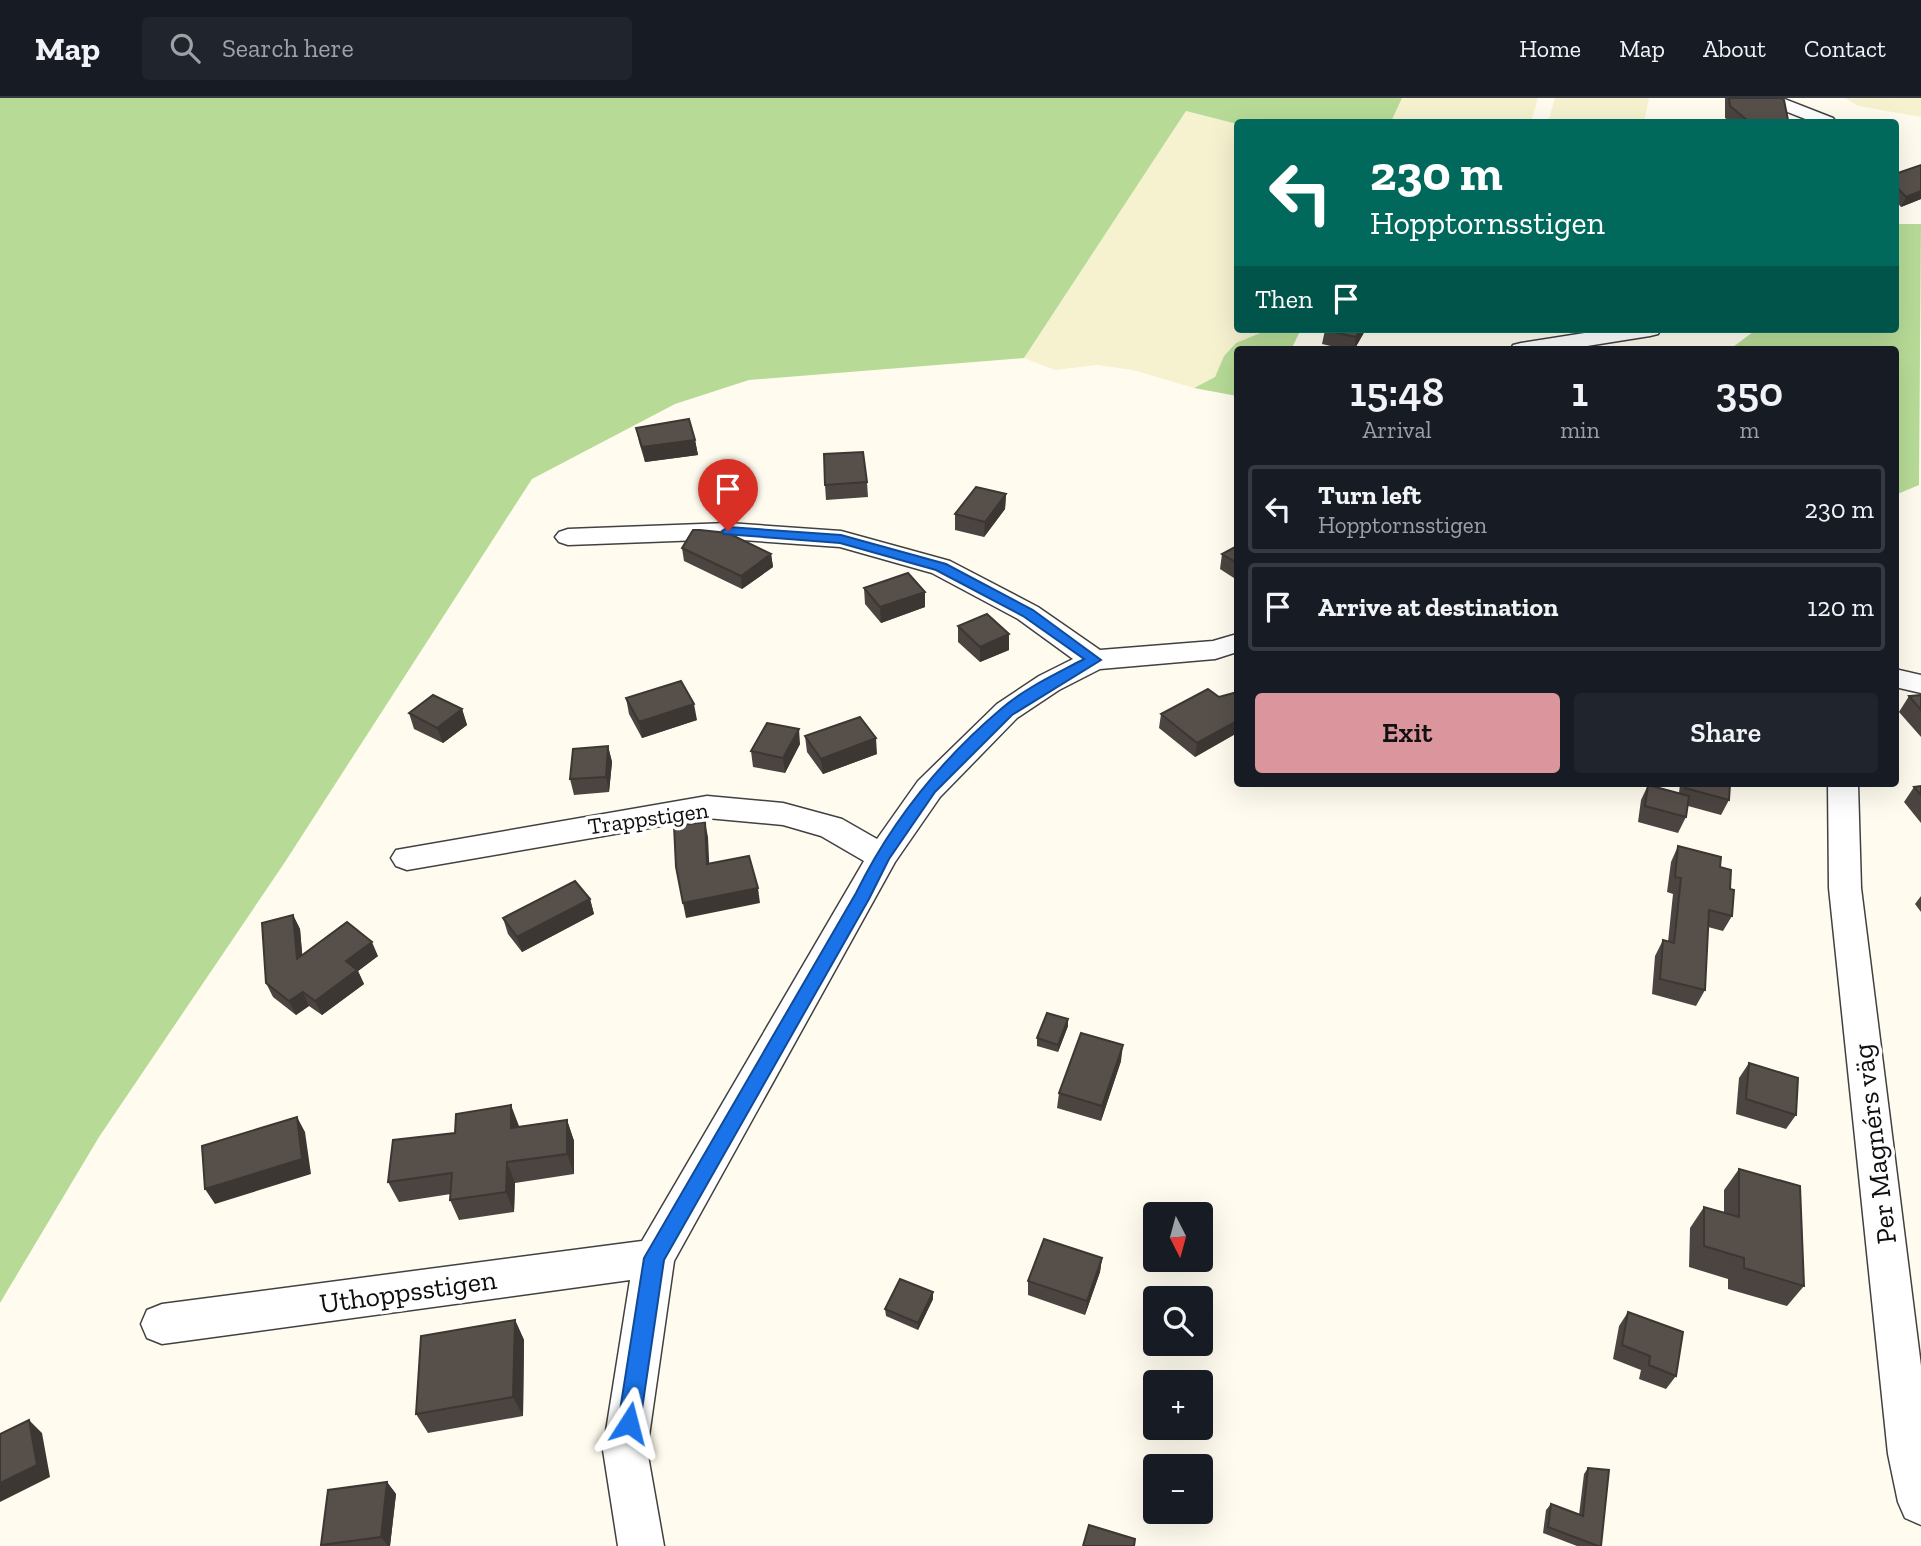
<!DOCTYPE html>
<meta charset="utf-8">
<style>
body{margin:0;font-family:"Zilla Slab",serif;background:#20242c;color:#f1f3f6;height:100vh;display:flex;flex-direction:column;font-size:26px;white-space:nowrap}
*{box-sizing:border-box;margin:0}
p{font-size:23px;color:#9ea1a6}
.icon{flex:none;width:38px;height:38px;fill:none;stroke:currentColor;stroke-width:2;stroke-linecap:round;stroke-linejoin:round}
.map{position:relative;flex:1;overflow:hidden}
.sheet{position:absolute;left:1234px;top:248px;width:665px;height:441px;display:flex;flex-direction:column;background:#171b24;border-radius:7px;box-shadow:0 7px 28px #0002}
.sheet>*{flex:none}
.guide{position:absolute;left:1234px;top:21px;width:665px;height:214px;border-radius:7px;box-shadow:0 7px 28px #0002;background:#00695c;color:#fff;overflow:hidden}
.needle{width:46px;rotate:174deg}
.fabs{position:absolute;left:1143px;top:1104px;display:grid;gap:14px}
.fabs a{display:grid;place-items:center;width:70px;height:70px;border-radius:7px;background:#171b24;box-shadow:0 7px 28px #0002;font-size:35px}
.pin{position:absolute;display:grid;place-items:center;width:60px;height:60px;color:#fff;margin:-72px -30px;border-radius:50% 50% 50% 0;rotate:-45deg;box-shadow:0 0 7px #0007}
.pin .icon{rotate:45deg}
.me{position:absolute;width:77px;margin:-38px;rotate:9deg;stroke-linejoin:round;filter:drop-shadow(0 0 5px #0008)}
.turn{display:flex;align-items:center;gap:24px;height:147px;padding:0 21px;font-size:32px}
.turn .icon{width:91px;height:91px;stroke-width:2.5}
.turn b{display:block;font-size:49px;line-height:60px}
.then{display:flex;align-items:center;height:66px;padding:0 21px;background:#0003;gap:14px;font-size:26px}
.eta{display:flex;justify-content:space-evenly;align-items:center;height:119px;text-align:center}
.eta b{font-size:42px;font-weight:600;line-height:49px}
.button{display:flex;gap:14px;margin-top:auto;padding:14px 21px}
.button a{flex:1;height:80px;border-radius:7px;background:#db959c;color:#111;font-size:28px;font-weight:600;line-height:80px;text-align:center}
.button a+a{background:#20242c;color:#f1f3f6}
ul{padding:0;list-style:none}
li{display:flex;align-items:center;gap:21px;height:88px;margin:0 14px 10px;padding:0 7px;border:4px solid #363941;border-radius:7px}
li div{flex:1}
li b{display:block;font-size:26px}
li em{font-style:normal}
header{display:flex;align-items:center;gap:42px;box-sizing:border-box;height:98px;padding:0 35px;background:#171b24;border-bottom:2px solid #363941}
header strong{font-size:33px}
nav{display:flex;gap:38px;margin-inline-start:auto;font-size:24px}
.search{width:490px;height:63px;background:#20242c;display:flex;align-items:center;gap:18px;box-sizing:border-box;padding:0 24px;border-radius:7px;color:#9ea1a6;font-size:26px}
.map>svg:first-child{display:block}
.farmland{fill:#f6f1cf}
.forest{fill:#b7db97}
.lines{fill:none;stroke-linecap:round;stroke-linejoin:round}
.minor-casing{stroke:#414141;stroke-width:3}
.minor{fill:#fff;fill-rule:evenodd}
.wall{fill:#4b4440}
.shaded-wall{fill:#3d3734}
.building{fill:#574f4a;stroke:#3d3734;stroke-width:2}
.route{fill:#1a73e8;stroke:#114b97;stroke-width:2}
.labels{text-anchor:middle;stroke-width:7;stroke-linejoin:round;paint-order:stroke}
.street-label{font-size:23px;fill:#0e0e0e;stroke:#fff}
.near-street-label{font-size:28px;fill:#0e0e0e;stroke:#fff}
</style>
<header>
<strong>Map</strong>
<div class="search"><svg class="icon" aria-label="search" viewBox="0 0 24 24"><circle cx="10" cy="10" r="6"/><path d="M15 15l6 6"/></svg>Search here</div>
<nav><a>Home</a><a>Map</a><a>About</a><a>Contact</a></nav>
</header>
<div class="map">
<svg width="1921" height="1448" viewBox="0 0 1921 1448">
<rect width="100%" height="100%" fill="#fffcef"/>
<path class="farmland" d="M1402,0H1538L1531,24H1391Z
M1555,0H1649L1644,24H1548Z
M1845,0H1921V19L1858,8Z
M1186,13L1237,26V231H1270L1236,245L1224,258L1215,279L1194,290L1133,272L1097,267L1055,272L1024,260Z"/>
<path class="forest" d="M0,0H1402L1391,24L1237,26L1186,13L1024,260L749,282L675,306L532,381L285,764L99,1039L0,1205Z
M1895,126H1921L1919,387L1895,397V252H1729L1757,231H1895Z
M1270,231H1301L1291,252H1237V298L1194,290L1215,279L1224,258L1236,245Z"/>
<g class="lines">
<g class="minor-casing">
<path id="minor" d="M1782,0L1833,20L1836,24H1813L1775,9L1772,5L1775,1Z
M1610,231H1661L1658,236L1650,238L1562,252H1510L1513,247L1521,245Z
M728,425L841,433L950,463L1038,509L1100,552L1213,543L1237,536V554L1215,561L1100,571L1059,592L1017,620L940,699L895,764L674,1163L647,1352L664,1448H618L603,1352L630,1182L162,1246L147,1240L141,1226L147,1212L162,1206L642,1143L864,763L821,738L783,727L707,720L407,772L396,768L391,760L396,752L707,698L783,705L842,721L877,741L918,683L997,606L1039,578L1073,561L1018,521L932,475L840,449L728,441L568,447L559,444L555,439L559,434L568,431Z
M1895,571L1921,577V595L1895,589Z
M1828,686H1858L1861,790L1921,1268V1427L1905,1420L1898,1404L1888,1356L1829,790Z"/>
</g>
<use href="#minor" class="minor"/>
</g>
<path class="wall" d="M1725,0H1782L1788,22L1787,24H1731L1725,20Z
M1921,67V101L1901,109L1895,102V76Z
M1366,231L1354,252H1348L1322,246L1325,232Z
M636,330L695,342L698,357L645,364L639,344Z
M867,384L868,399L826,402L825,387Z
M1006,396L1005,411L984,439L955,432V416Z
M1237,448V482L1220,471L1222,456Z
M682,450L771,456L773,469L742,491L684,463Z
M864,490L925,509L881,525L865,506Z
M958,528L1009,552L980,564L958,544Z
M1237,594V635L1195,659L1159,630L1161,616Z
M1921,597V639L1899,614L1909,598Z
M626,600L697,622L642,640L629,616Z
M462,611L467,627L443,645L414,631L409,615Z
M805,638L877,656L823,676L807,654Z
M800,646L785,675L753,669L751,653Z
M608,648L612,664L609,694L574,697L570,681Z
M1680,686H1730L1729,702L1721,717L1688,708L1686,719L1678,735L1638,724L1641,702L1648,687L1679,695Z
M1921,688V725L1904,704L1914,689Z
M1678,748L1720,769L1730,791L1732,818L1723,833L1708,829L1705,892L1696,908L1652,896L1655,858L1663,842L1668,844L1673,796L1667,794L1671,764Z
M1921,798V814L1915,806Z
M590,801L594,816L522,854L508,836L503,820Z
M293,817L300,831L302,857L378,858L358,873L364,886L322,917L309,908L296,917L273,899L266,885Z
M1068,921V928L1058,954L1037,948V940Z
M1121,963L1101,1023L1057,1010L1059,995Z
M1749,965L1796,1017L1786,1031L1736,1016L1739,980Z
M567,1022L574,1043V1076L515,1085L514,1114L459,1122L450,1102L451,1096L399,1104L388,1084L519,1029Z
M1739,1071L1804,1188L1787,1208L1728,1191V1181L1689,1169L1690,1130L1704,1109L1724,1114V1092Z
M1102,1160L1100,1174L1085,1217L1028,1197V1183Z
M933,1201L918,1232L886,1218L885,1211Z
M1628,1214L1676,1278L1666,1291L1639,1281L1641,1272L1613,1261L1619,1228Z
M515,1222L524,1242L523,1318L428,1335L416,1316Z
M1588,1370L1601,1448H1577L1543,1435L1546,1412L1551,1406L1579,1417L1584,1376Z
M387,1384L396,1396L390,1448H321Z"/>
<path class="shaded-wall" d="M1921,93V101L1901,109L1906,99Z
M1361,231H1366L1354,252L1356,239Z
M695,342L698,357L645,364L642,349Z
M1006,396L1005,411L984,439L985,424Z
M771,456L773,469L742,491L741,478Z
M925,494V509L881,525L880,509Z
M1009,536V552L980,564V549Z
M694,606L697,622L642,640L639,624Z
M462,611L467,627L443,645L437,630Z
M1237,623V635L1195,659L1197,645Z
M799,631L800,646L785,675L783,660Z
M876,640L877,656L823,676L821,661Z
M608,648L612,664L609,694L606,679Z
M705,724L708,739L710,782L707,766Z
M758,790L760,805L686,820L683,805Z
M590,801L594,816L522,854L517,839Z
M293,817L300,831L304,875L297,861Z
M372,844L378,858L358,873L364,886L322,917L315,903L346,863Z
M303,894L309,908L296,917L289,903Z
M1068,921V928L1058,954V947Z
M1123,947L1121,963L1101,1023L1102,1008Z
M511,1007L519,1028L518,1050L511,1030Z
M297,1019L305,1034L311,1076L215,1106L205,1091Z
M567,1022L574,1043V1076L567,1056Z
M507,1064L515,1085L514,1114L506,1094Z
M1102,1160L1100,1174L1085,1217L1087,1203Z
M933,1194V1201L918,1232V1225Z
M515,1222L524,1242L523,1318L513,1299Z
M29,1322L42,1335L50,1379L0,1404V1385Z
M387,1384L396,1396L390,1448H388L381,1439Z"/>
<path class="building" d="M1729,0H1782L1784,2L1788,22L1748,23L1730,8Z
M1921,67V93L1906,99L1895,87V76Z
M1325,231H1361L1356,239L1325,232Z
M689,321L695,342L642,349L636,330Z
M863,354L867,384L825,387L824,356Z
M976,389L1006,396L985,424L955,416Z
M693,432H700L728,435L771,456L741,478L682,450Z
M1237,448V465L1222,456Z
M908,475L925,494L880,509L864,490Z
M987,516L1009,536L980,549L958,528Z
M681,583L694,606L639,624L626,600Z
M1208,591L1219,599L1237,594V623L1197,645L1161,616Z
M433,597L462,611L437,630L409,615Z
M1921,597V612L1909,598Z
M860,619L876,640L821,661L805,638Z
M767,625L799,631L783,660L751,653Z
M608,648L606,679L570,681L573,651Z
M1686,686H1730L1729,702L1685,690Z
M1648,687L1689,698L1686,719L1645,708Z
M1921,688V697L1914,689Z
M705,724L707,766L749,758L758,790L683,805L676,769L674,728Z
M1678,748L1721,759L1720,769L1731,772L1730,791L1734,792L1732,818L1709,812L1705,892L1660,881L1663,842L1674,845L1681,780L1675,779Z
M575,783L590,801L517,839L503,820Z
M293,817L297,861L347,824L372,844L346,863L357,872L315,903L303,894L289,903L266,885L262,825Z
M1047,915L1068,921L1058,947L1037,940Z
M1081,935L1123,947L1102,1008L1059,995Z
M1749,965L1798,980L1796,1017L1746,1001Z
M511,1007V1030L567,1022V1056L507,1064L506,1094L450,1102L452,1075L388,1084L393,1042L455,1035L456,1016Z
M297,1019L302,1061L205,1091L202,1048Z
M1739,1071L1800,1088L1804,1188L1744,1170V1160L1704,1148V1109L1739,1119Z
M1044,1141L1102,1160L1087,1203L1028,1183Z
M900,1181L933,1194L918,1225L885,1211Z
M1628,1214L1683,1234L1676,1278L1649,1267L1650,1258L1622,1247Z
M515,1222L513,1299L416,1316L421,1238Z
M29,1322L37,1367L0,1385V1336Z
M1588,1370L1609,1372L1601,1448H1598L1548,1429L1551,1406L1583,1418Z
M387,1384L381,1439L321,1447L328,1392Z
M1089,1427L1135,1441L1134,1448H1083Z"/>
<path class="route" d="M728,429L841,437L946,466L1033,512L1101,562L1012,617L935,694L889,761L869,801L664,1162L640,1325L637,1332L629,1335L621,1332L618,1325L644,1160L856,795C891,724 941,662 1001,611C1025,590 1056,576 1084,561L1023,518L936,472L840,445L724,436L722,433Z"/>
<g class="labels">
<g class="street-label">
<text transform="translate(648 720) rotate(-8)" y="8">Trappstigen</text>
</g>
<g class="near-street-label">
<text transform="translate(1874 1046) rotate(-97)" y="10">Per Magnérs väg</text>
<text transform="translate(408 1193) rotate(-8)" y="10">Uthoppsstigen</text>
</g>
</g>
</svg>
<div class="fabs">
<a><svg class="needle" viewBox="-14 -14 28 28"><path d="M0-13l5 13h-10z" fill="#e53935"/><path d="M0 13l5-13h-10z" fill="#9ea1a6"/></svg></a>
<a><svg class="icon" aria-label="search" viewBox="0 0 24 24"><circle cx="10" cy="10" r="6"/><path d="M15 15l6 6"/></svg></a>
<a>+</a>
<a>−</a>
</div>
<div class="pin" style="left:728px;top:433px;background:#d93025"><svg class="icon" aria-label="arrive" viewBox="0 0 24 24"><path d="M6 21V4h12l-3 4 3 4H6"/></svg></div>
<svg class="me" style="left:629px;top:1325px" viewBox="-20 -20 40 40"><path d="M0-17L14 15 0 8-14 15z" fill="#1a73e8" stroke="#fff" stroke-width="4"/></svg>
<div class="guide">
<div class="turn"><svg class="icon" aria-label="left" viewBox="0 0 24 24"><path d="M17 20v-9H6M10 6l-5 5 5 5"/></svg><div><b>230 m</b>Hopptornsstigen</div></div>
<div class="then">Then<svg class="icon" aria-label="arrive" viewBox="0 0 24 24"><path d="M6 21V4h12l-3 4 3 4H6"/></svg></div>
</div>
<section class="sheet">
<div class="eta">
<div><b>15:48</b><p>Arrival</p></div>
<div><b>1</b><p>min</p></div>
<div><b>350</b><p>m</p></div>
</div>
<ul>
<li><svg class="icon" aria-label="left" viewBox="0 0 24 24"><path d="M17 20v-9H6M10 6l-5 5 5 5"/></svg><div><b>Turn left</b><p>Hopptornsstigen</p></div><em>230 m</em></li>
<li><svg class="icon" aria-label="arrive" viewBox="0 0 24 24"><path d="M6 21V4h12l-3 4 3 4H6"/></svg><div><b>Arrive at destination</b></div><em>120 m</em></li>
</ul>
<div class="button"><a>Exit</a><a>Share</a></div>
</section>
</div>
